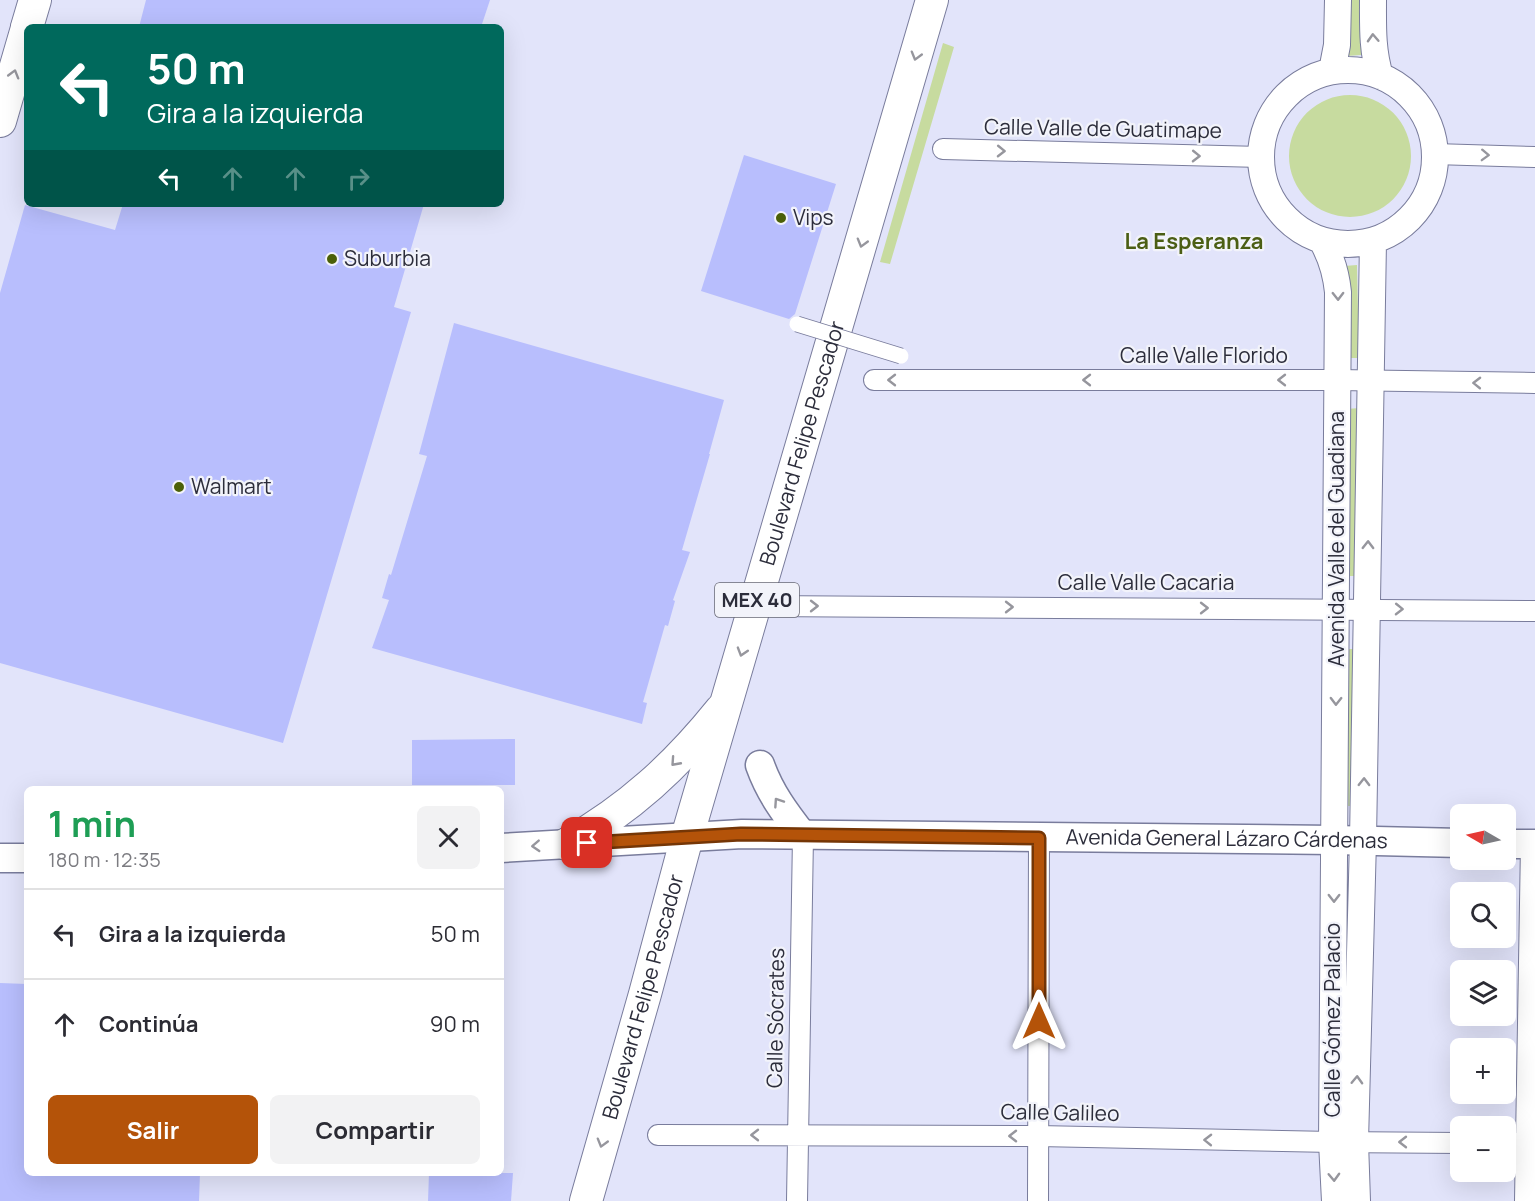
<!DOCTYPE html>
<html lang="es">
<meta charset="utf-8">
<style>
body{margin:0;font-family:Manrope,sans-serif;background:#f2f2f3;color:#2b2b33;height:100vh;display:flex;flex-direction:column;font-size:22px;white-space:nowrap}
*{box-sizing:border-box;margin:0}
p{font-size:20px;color:#7c7c81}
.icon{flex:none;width:33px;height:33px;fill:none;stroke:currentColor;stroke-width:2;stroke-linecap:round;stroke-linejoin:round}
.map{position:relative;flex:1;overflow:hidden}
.panel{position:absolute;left:24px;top:786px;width:480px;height:390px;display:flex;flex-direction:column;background:#fff;border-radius:9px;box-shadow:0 6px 24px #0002}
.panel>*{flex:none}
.hud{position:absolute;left:24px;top:24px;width:480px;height:183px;border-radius:9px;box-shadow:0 6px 24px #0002;background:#00695c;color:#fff;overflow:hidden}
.needle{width:39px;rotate:279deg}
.tools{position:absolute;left:1450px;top:804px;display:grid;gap:12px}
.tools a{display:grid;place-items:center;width:66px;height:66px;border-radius:9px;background:#fff;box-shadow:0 6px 24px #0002;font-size:30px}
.pin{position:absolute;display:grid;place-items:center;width:51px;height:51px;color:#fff;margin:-26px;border-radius:12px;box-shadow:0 3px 9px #0006}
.me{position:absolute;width:66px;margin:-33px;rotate:0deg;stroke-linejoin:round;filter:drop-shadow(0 0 4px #0008)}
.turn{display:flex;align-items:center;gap:21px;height:126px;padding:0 24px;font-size:27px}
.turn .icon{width:78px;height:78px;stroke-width:2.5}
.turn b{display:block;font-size:42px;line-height:51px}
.lanes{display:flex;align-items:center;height:57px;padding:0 24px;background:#0003;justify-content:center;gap:30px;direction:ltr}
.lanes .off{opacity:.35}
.round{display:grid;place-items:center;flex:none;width:63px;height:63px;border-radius:9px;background:#f2f2f3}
.overview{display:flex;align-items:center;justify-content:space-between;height:102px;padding:0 24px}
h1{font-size:36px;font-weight:700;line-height:45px;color:#1e9e55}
.cta{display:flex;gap:12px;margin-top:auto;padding:12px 24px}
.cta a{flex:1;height:69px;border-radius:9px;background:#b45309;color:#fff;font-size:24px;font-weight:700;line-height:69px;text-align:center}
.cta a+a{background:#f2f2f3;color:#2b2b33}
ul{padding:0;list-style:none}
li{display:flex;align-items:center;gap:18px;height:90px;padding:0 24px;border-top:2px solid #e1e1e2}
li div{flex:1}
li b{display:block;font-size:22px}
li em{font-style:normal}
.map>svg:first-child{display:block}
.green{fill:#c7db9f}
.building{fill:#b8befd}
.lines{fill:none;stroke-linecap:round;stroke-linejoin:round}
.minor-casing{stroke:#797c9c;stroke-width:22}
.tertiary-casing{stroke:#797c9c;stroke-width:28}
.secondary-casing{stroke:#797c9c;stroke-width:31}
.primary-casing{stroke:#797c9c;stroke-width:34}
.minor{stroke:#fff;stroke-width:20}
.tertiary{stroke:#fff;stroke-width:26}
.secondary{stroke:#fff;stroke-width:28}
.primary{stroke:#fff;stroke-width:32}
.pedestrian-bridge-casing{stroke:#797c9c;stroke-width:17;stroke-linecap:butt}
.pedestrian-bridge{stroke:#fff;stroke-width:15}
.oneway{stroke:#96969d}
.route-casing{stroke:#753606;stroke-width:15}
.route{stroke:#b45309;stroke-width:10}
.poi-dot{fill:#4b6008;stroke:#f2f3fa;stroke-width:2}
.labels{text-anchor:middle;stroke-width:4.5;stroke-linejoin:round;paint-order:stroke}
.shield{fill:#f2f3fa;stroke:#676874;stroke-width:1.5}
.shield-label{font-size:20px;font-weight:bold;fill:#2c2d3b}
.street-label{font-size:21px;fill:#2c2d3b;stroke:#f2f3fa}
.poi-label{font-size:21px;fill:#2c2d3b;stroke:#f2f3fa;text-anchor:start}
.neighbourhood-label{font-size:22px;font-weight:bold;fill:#4b5e14;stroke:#f2f3fa}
</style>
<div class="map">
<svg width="1535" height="1201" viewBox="0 0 1535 1201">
<rect width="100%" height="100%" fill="#e2e4fa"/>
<path class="green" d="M1349,0H1363L1361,55L1347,56Z
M943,43L954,47L890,264L880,262Z
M1289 156a61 61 0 1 1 122 0a61 61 0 1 1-122 0Z
M1357,265L1359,358H1345L1344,266Z
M1360,408V576H1346V409Z
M1343,649H1356L1353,806H1340Z"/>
<path class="building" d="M146,0H490L481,27H139Z
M744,155L836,184L795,314L789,319L701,291Z
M123,204H424L394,307L411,312L283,743L0,663V293L25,205L115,230Z
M454,323L724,400L709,454H710L682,550L690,552L673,600L675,601L668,626L665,625L643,702L647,703L642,724L372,648L389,600L382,598L389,574L391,575L427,456L419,454Z
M515,739V785H412V740Z
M0,983L27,984V1173H200L199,1201H0Z
M429,1173H513L511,1201H428Z"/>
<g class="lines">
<g class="minor-casing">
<path id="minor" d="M943,149L1261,157
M1434,154L1535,157
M874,380H1337L1535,383
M756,606L1535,611
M658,1135L1038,1136L1332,1142L1461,1143
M1506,1143H1535
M797,1201L803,836
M1038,1201L1039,838
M1525,1201L1531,844"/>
</g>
<g class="tertiary-casing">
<path id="tertiary" d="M1373,0C1373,26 1372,50 1380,76
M1261 157a87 87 0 1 1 174 0a87 87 0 1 1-174 0Z
M1332,71L1337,45L1338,0
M1322,241C1332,258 1336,273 1338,292L1332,1142L1335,1201
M1357,1201L1355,1142L1363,840L1373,241"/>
</g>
<g class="secondary-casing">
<g id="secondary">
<path d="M760,765C770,793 785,813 803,836"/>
<path d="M1506,844H1535"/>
<path id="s1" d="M501,848L742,834L1334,840L1461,843"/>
<path d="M0,858H27"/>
</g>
</g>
<g class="primary-casing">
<g id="primary">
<path d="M27,27L35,0"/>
<path d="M0,121L27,28"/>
<path d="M567,844C629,809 676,766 721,710"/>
<path id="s2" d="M586,1201L645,994L687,837L932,0"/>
</g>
</g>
<use href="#minor" class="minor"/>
<use href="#tertiary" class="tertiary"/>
<use href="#secondary" class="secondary"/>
<use href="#primary" class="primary"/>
<g class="pedestrian-bridge-casing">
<path id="pedestrian-bridge" d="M797,324L901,356"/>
</g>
<use href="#pedestrian-bridge" class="pedestrian-bridge"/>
</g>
<defs><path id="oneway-chevron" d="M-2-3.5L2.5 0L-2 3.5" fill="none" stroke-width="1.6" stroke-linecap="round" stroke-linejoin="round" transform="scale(1.5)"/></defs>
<g class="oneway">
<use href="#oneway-chevron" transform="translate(1373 38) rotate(-93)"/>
<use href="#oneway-chevron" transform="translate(916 56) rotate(106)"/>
<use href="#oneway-chevron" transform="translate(14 74) rotate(-74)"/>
<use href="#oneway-chevron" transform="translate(1001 151) rotate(1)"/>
<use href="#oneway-chevron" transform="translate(1485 155) rotate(2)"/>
<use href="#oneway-chevron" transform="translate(1196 156) rotate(1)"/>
<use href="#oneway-chevron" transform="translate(862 243) rotate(106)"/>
<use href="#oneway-chevron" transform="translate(1338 296) rotate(89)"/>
<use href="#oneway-chevron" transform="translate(892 380) rotate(180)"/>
<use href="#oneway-chevron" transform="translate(1087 380) rotate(180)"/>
<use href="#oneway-chevron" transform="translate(1282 380) rotate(180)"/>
<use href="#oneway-chevron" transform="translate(1477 383) rotate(-179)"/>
<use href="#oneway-chevron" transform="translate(1368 545) rotate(-89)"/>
<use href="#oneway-chevron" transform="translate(814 606)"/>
<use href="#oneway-chevron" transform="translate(1009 607)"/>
<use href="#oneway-chevron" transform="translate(1204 608)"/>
<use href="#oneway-chevron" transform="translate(1399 609) rotate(1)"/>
<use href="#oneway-chevron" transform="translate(742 652) rotate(107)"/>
<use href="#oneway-chevron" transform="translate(1336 701) rotate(91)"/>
<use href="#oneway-chevron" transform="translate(675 762) rotate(132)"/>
<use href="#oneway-chevron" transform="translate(1364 782) rotate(-89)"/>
<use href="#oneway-chevron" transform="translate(778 802) rotate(-124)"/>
<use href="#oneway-chevron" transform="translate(536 846) rotate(177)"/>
<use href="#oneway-chevron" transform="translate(1334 898) rotate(90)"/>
<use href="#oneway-chevron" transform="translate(1357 1080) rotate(-88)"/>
<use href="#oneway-chevron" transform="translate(755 1135) rotate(-180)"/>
<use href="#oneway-chevron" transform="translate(1013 1136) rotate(-180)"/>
<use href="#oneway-chevron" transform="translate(1208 1140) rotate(-179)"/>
<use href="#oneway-chevron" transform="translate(1403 1142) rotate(-180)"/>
<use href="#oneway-chevron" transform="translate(602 1143) rotate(106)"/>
<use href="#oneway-chevron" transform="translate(1334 1177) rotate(88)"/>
</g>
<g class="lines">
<g class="route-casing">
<path id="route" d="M587,843L741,834L1039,838V1021"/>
</g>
<use href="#route" class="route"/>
</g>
<g class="poi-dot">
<circle cx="781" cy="218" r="6"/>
<circle cx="332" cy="259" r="6"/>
<circle cx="179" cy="487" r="6"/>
</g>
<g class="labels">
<rect class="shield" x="715" y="583" width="84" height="34" rx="4.5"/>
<g class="shield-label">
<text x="757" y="607">MEX 40</text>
</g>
<g class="street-label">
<text transform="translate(1103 129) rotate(1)" y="7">Calle Valle de Guatimape</text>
<text x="1204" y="363">Calle Valle Florido</text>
<text dy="7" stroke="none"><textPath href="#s2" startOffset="788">Boulevard Felipe Pescador</textPath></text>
<text transform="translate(1337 539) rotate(-90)" y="7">Avenida Valle del Guadiana</text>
<text x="1146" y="590">Calle Valle Cacaria</text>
<text dy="7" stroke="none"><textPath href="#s1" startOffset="726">Avenida General Lázaro Cárdenas</textPath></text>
<text dy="7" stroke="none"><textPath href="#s2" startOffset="212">Boulevard Felipe Pescador</textPath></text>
<text transform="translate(776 1018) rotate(-89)" y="7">Calle Sócrates</text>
<text transform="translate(1333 1020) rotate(-90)" y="7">Calle Gómez Palacio</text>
<text transform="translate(1060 1113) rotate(1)" y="7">Calle Galileo</text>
</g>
<g class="poi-label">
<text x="793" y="225">Vips</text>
<text x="344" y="266">Suburbia</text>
<text x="191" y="494">Walmart</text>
</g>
<g class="neighbourhood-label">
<text x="1194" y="249">La Esperanza</text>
</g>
</g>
</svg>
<div class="tools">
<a><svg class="needle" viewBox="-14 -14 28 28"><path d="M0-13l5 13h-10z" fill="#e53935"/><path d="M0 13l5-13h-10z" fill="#7c7c81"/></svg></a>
<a><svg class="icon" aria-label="search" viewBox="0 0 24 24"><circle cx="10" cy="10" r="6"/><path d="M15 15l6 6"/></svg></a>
<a><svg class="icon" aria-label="layers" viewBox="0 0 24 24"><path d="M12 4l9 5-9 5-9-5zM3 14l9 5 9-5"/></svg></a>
<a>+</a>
<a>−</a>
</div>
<div class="pin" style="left:587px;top:843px;background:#d93025"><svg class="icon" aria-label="arrive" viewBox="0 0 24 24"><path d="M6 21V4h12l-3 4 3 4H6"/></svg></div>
<svg class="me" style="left:1039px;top:1021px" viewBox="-20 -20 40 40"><path d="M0-17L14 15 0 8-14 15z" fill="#b45309" stroke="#fff" stroke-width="4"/></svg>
<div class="hud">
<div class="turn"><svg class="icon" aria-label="left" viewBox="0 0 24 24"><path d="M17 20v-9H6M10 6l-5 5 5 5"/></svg><div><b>50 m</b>Gira a la izquierda</div></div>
<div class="lanes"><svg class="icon" aria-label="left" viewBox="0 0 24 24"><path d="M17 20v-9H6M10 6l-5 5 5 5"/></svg><svg class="icon off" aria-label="ahead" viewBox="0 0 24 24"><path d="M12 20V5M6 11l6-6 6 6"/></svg><svg class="icon off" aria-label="ahead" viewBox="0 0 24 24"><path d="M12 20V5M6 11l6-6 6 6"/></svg><svg class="icon off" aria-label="right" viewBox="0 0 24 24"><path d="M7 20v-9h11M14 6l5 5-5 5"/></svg></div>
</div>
<section class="panel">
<div class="overview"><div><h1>1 min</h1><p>180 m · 12:35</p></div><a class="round"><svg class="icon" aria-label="close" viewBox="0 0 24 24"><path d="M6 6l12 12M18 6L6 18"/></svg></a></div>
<ul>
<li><svg class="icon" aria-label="left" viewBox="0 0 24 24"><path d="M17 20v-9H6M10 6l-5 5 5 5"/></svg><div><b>Gira a la izquierda</b></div><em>50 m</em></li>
<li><svg class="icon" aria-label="ahead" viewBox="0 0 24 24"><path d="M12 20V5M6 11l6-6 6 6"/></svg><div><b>Continúa</b></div><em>90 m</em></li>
</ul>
<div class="cta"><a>Salir</a><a>Compartir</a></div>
</section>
</div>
